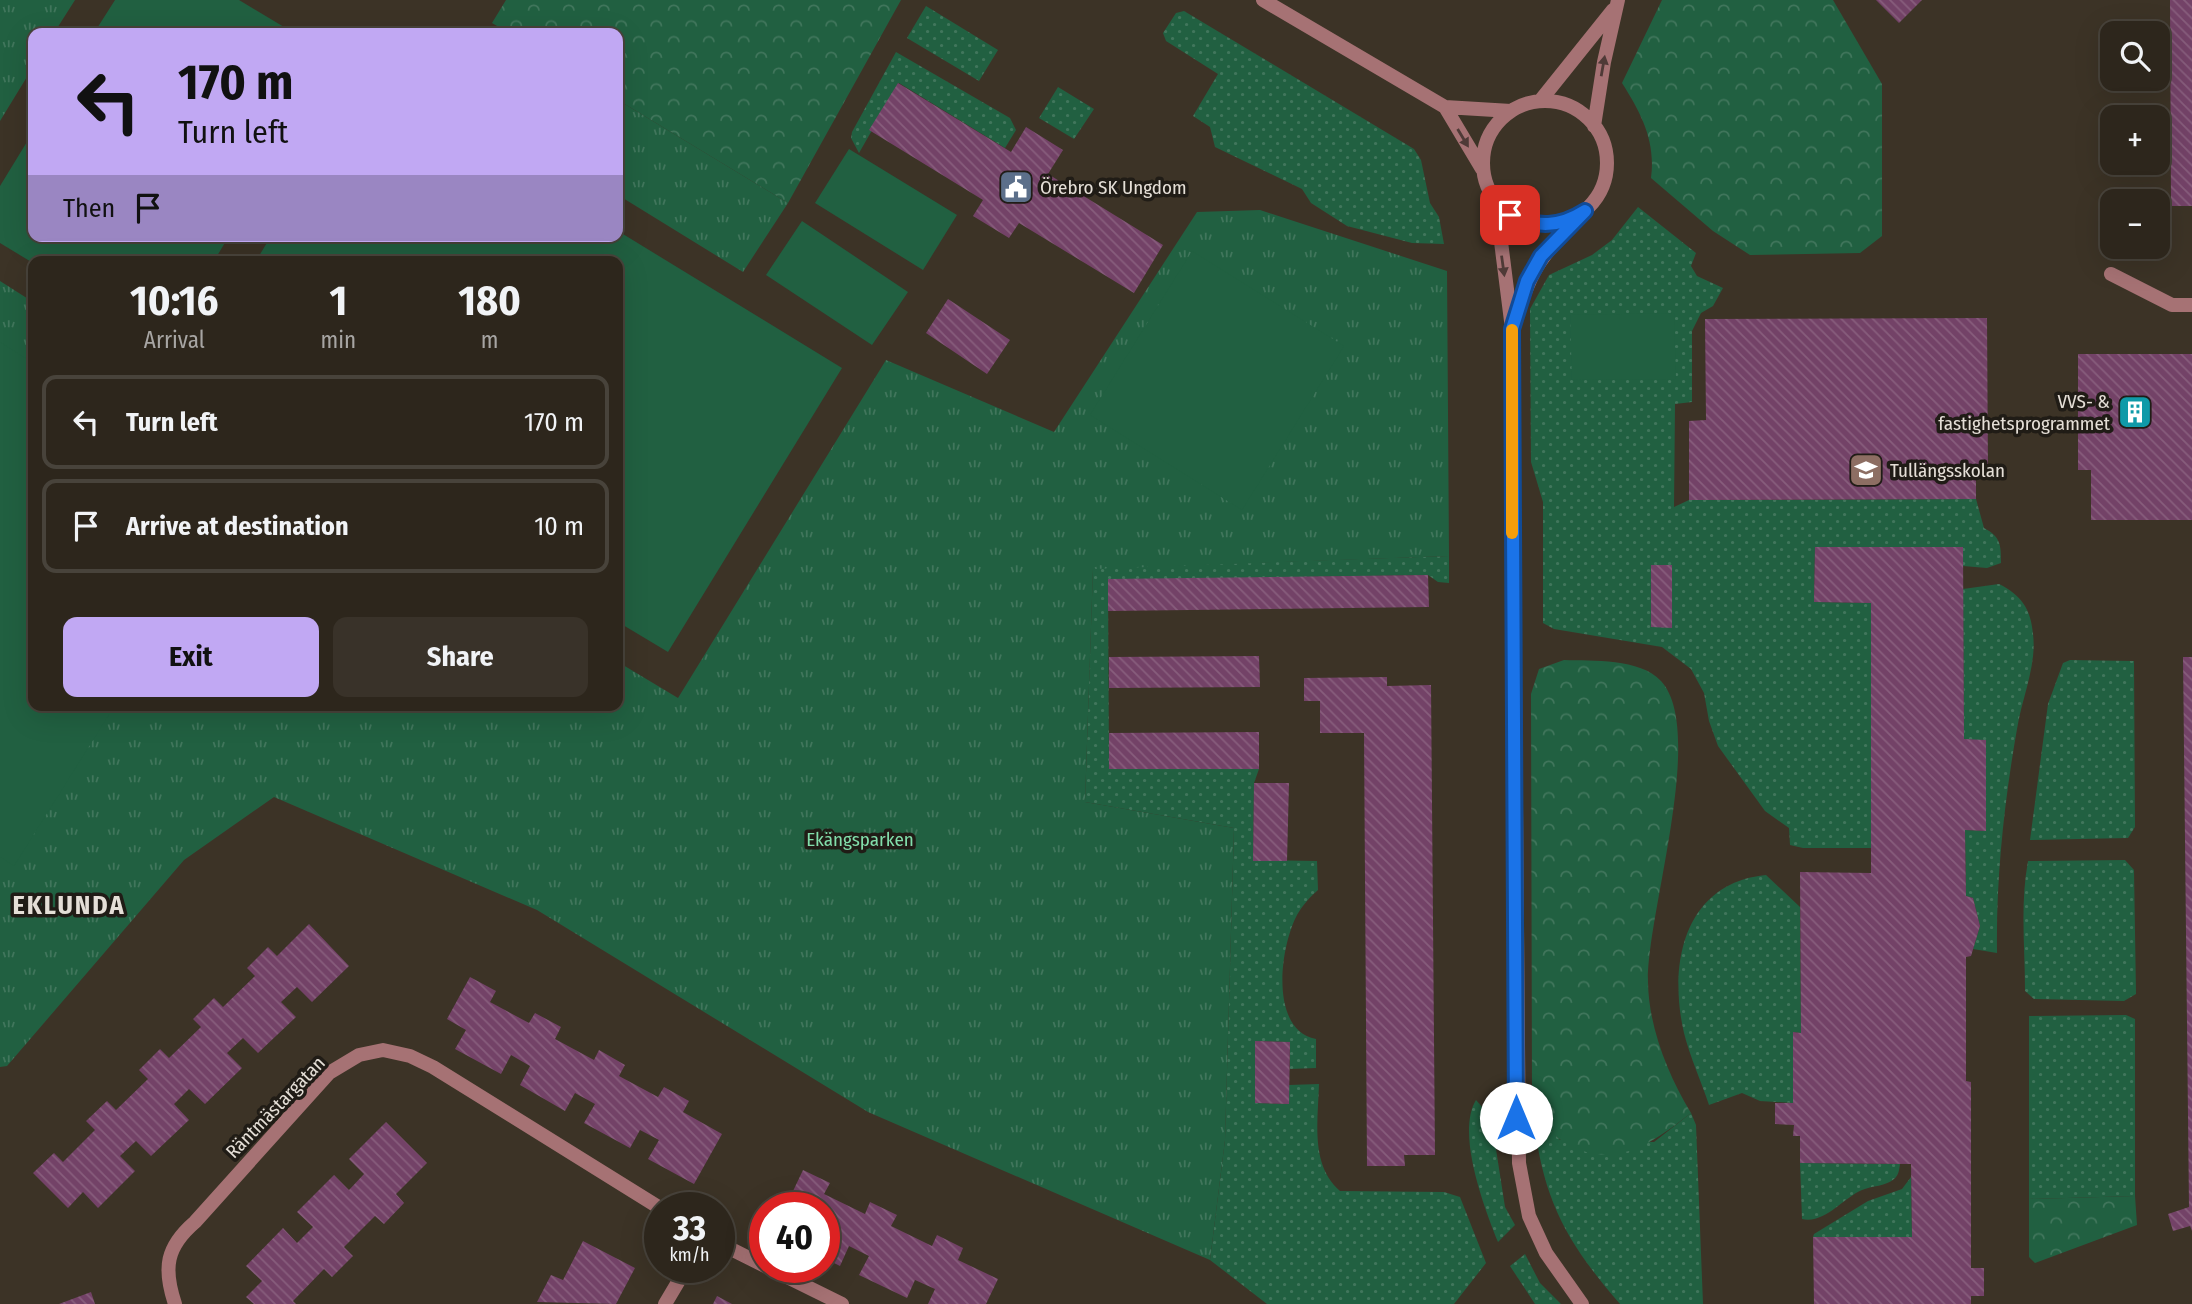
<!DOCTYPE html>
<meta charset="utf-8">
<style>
body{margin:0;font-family:"Fira Sans Condensed",sans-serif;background:#393229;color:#f1f3f6;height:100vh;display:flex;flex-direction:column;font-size:26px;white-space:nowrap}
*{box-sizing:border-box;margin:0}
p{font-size:23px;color:#a7a5a3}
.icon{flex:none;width:38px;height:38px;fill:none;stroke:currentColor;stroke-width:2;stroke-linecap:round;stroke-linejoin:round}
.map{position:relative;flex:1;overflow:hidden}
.panel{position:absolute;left:28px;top:256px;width:595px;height:455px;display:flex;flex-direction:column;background:#2d261c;border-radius:14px;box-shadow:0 7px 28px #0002,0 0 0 2px #48433b}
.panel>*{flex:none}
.top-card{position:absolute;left:28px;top:28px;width:595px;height:214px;border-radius:14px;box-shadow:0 7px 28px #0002,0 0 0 2px #48433b;background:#c1a8f3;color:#111;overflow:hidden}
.buttons{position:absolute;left:2100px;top:21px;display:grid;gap:14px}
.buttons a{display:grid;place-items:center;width:70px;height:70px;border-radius:14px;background:#2d261c;box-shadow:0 7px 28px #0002,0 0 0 2px #48433b;font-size:35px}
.speed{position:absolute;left:644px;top:1192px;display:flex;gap:14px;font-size:35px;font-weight:700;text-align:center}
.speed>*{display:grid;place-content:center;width:91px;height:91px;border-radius:50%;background:#2d261c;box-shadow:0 7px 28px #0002,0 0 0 2px #48433b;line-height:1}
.speed small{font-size:18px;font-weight:400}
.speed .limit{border:10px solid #d22;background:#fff;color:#111}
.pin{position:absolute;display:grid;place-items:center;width:60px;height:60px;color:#fff;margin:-30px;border-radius:14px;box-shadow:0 4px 10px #0006}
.me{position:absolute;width:77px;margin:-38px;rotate:0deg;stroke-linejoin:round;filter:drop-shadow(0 0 5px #0008)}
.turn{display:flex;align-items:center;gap:24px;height:147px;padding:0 35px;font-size:32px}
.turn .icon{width:91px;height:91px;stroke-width:2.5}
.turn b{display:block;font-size:49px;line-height:60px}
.then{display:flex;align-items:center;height:66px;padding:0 35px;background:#0003;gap:14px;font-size:26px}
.eta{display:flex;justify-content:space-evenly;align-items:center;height:119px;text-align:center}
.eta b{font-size:42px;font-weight:700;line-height:49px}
.action{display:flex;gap:14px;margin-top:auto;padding:14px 35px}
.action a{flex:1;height:80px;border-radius:14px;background:#c1a8f3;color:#111;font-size:28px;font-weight:700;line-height:80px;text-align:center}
.action a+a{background:#393229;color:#f1f3f6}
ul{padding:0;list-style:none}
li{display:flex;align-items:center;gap:21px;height:94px;margin:0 14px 10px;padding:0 21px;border:4px solid #48433b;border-radius:14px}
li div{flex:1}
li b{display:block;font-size:26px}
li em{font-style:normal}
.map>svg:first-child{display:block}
.grass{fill:url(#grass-dots)}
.forest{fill:url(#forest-crowns)}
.park{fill:url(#park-tufts)}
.pitch{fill:#216041}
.building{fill:url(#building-back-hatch)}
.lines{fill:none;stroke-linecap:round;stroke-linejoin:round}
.service{stroke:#a67274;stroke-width:14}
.minor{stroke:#a67274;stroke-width:14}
.tertiary{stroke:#a67274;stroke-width:14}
.oneway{fill:#4f3a37}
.route-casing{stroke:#114b97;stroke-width:18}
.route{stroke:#1a73e8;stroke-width:12}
.slow{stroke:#f59e0b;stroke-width:12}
.labels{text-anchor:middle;stroke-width:7;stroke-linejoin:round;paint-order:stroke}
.poi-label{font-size:19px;fill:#e5dfd7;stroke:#201c16;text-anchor:start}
.park-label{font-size:19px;fill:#82deab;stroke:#201c16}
.street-label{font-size:19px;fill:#e5dfd7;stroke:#201c16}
.district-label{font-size:26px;font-weight:bold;letter-spacing:2px;fill:#e5dfd7;stroke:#201c16}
</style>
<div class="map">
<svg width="2192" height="1304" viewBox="0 0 2192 1304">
<defs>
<pattern id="grass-dots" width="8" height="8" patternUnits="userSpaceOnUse" patternTransform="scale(1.75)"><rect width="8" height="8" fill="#216041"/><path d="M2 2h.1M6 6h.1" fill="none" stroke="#41765c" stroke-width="1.8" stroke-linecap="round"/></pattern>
<pattern id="forest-crowns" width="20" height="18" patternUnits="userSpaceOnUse" patternTransform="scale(1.75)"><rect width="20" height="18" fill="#216041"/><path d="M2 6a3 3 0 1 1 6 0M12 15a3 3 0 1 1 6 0" fill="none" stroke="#41765c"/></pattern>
<pattern id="park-tufts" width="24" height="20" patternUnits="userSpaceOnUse" patternTransform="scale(1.75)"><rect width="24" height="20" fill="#216041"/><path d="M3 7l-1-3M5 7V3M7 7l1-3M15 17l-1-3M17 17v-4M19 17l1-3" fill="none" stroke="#41765c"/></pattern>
<pattern id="building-back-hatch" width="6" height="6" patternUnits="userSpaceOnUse" patternTransform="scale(1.75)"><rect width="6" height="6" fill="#734267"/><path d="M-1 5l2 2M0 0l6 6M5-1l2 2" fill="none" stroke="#875d7c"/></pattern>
</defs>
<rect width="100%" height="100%" fill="#3c3326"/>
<path class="grass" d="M926,6L998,50L979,81L907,38Z
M1184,11L1414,149L1421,160L1430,203L1439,217L1444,244L1412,243L1347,226L1311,203L1302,189L1215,147L1210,127L1193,116L1218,74L1166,41L1163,33L1176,13Z
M896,52L1010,118L1016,130L1005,148L899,83L859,153L851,138L852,132Z
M1058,87L1094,109L1074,139L1039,118Z
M1638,207L1696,253L1691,266L1697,276L1723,288L1713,306L1701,313L1692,331V402L1675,404L1674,507L1689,500L1976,499L1984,528C2001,537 2001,545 2001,563L1987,568L1963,566L1962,547H1815L1814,602L1871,603V848H1803L1790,845L1789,828L1765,811L1718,746L1709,721L1704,693L1691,669L1662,647L1554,629L1543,623V502L1531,462L1530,309L1549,275L1592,255L1612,240Z
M1449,556V583L1438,582L1428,575L1108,580L1109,769H1259L1254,783L1253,860L1317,861L1318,890C1310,897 1302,906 1297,915C1280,947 1269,1030 1316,1039V1068L1290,1069V1042L1256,1041L1255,1103L1289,1104V1085L1319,1084C1318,1121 1310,1165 1340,1191L1444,1192L1460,1197L1486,1263L1454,1304H1267L1210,1260L1225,1140L1234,828L1085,802L1093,568Z
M1999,584C2021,595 2031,609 2033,634C2037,665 2022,698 2017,729C2004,803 1996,878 1997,953L1973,949L1980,926L1973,898L1966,896L1965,830L1986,831V741L1964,739L1963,589Z
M2070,660L2134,661L2135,827L2128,838L2030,840L2048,704L2063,663Z
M2125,860L2134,870L2136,994L2124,1001L2034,999L2025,991C2025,947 2020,905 2028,861Z
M1766,875L1800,907L1801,1033L1793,1032V1103L1760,1101L1742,1093L1709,1105C1701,1081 1690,1057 1684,1033C1668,964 1684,883 1766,875Z
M2126,1015L2135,1019V1196L2029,1199V1016Z
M1476,1100L1491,1117L1505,1207L1515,1225L1498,1242C1484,1207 1456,1133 1476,1100Z
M1691,1113L1696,1125L1703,1304H1620C1568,1244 1543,1201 1534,1120L1544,1122L1560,1140L1654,1142Z
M1800,1163L1900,1164C1899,1170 1899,1175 1894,1179C1887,1186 1871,1186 1862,1190C1843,1198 1825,1224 1802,1219Z
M1911,1177L1912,1237H1813L1814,1234L1868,1201L1902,1189Z
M1525,1254L1540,1283L1561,1304H1535L1510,1266Z"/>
<path class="forest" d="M506,0H901L788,203L618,100V33H509L492,23Z
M1662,0H1833L1882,84V236L1860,253L1750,255L1713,231L1651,178C1656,141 1641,113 1622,83Z
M1564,660C1592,661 1640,658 1661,681C1707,731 1646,916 1648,983C1649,1028 1668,1075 1691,1113C1651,1144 1613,1172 1564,1142C1552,1135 1549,1123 1534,1120L1532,1097L1531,694L1539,669Z
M2135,1196L2137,1225L2035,1263L2029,1257V1199Z"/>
<path class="park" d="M0,0H75L54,33H33V67L0,121Z
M618,100L788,203L743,272L618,195Z
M1260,210L1447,271L1449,556L1093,569L1085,802L1234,828L1225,1140L1210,1260L868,1112L537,910L274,797L184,860L7,1066L0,1067V281L33,302V705H618V662L678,698L886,360L1054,432L1197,212Z"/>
<path class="pitch" d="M115,0H239L294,33H94Z
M33,132V236H229L214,261H33V263L0,243V186Z
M849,149L957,215L923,270L815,203Z
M802,221L908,292L872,345L766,275Z
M618,231L842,368L668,652L618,622V261H256L271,236H618Z
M1192,251L1344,346L1242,510L1090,415Z
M1674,313L1676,379L1572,380L1570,315Z
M0,342L33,363V705H115L14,866L0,857Z"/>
<path class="building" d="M1876,0H1922L1899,23Z
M2170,0H2192V206H2171Z
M898,83L1011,152L1026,127L1063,150L1048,174L1163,245L1134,293L1019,223L1009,238L973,216L983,200L869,130Z
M948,299L1010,340L987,374L926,333Z
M1987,318L1988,474H1976V499L1689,500V421L1706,420L1705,319Z
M2078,354H2192V520H2091V470H2078Z
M1815,547H1963L1964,739L1986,740V831L1965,830L1966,896L1973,898L1980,926L1971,956L1966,957V1081L1971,1082V1268H1984V1296H1971V1304H1814L1813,1237H1912L1911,1164L1800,1163V1136H1793L1794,1125L1775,1124V1103H1793V1032L1801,1033L1800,872L1871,873V603L1814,602Z
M1651,565H1672V628L1651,627Z
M1428,575L1429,607L1108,611V579Z
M1259,656L1260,687L1109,688V657Z
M2183,657H2192V1231L2190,1226L2173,1231L2168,1214L2189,1207Z
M1387,677V686L1431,685L1435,1155H1404L1405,1166H1367L1364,733H1320V701H1304V678Z
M1259,732V769H1109V733Z
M1254,783H1289L1287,861H1253Z
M309,924L349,966L312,1002L297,987L281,1002L296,1017L258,1053L243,1038L227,1053L242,1068L205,1104L189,1089L174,1104L189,1120L151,1156L136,1141L120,1156L135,1171L98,1208L83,1192L68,1208L33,1173L54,1153L63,1162L95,1130L86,1121L107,1101L116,1110L148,1079L139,1070L160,1049L169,1058L201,1027L193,1019L214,998L223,1007L255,976L247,968L268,947L277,956Z
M470,977L496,991L490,1002L529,1023L535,1013L561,1027L555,1039L594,1060L599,1050L625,1065L619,1076L658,1097L664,1087L689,1101L683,1112L722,1134L694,1184L648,1159L659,1140L640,1130L630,1148L584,1123L595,1104L575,1093L565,1111L520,1085L530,1066L511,1055L501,1074L455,1049L466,1030L447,1019Z
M1255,1041L1290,1042L1289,1104L1255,1103Z
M386,1122L427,1163L396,1194L404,1203L384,1224L375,1216L344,1247L353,1256L332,1277L324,1269L293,1301L296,1304H254L246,1297L262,1281L246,1266L283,1228L297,1243L313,1227L297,1212L334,1175L349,1190L364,1174L349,1159Z
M803,1170L830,1183L824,1194L865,1214L870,1202L897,1215L891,1226L932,1246L937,1235L963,1248L958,1260L998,1279L986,1304H928L935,1289L915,1280L907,1298L859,1275L869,1256L849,1246L840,1266L824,1258V1208H785Z
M583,1241L635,1268L616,1304L537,1302L551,1275L563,1280Z
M91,1292L95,1304H59Z
M717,1296L732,1304H713Z"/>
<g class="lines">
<path class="service" d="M2111,274L2172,305H2192"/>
<path class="minor" d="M719,1243L765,1266
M767,1267L842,1304
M175,1304C163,1268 166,1247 195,1222L329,1073L359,1055L383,1050L410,1056L433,1067L660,1208
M665,1304L687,1267"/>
<path class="tertiary" d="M1263,0L1445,107L1511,111
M1483 163a62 62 0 1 1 124 0a62 62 0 1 1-124 0Z
M1540,101L1613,10
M1445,107L1482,169
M1594,126L1604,62L1618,0
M1496,202L1512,329L1519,1163L1529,1216L1546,1253L1582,1304
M1514,324C1531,270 1538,259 1578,218"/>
</g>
<defs><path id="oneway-solid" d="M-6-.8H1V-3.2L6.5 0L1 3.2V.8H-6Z" transform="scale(1.75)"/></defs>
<g class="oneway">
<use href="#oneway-solid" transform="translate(1603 66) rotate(-80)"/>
<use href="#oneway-solid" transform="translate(1463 138) rotate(59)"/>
<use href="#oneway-solid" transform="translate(1503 266) rotate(82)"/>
</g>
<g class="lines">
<g class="route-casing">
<path id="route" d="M1510,215C1537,228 1560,227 1585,211L1541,256L1527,281L1512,329L1516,1118"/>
</g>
<use href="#route" class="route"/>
<path class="slow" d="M1512,330V533"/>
</g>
<defs>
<g id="civic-square" transform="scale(1.75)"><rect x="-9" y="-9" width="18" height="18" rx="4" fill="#5c6f8a" stroke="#201c16"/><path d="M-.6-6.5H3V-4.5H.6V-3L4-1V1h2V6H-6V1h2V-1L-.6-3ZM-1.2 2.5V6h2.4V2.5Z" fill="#fff"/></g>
<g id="building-square" transform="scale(1.75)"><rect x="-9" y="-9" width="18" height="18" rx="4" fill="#0f9aa8" stroke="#201c16"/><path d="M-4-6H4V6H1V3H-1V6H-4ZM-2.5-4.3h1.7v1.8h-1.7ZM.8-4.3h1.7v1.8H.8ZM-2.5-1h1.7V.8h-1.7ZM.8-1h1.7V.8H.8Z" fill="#fff"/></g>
<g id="school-square" transform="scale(1.75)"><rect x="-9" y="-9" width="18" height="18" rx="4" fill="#8d6e63" stroke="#201c16"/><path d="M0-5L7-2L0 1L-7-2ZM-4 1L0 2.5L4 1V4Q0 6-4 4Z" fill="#fff"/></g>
</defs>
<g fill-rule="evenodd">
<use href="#civic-square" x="1016" y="187"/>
<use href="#building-square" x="2135" y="412"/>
<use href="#school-square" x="1866" y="470"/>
</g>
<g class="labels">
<g class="poi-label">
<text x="1040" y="194">Örebro SK Ungdom</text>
<text x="2110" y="408" text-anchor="end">VVS- &amp;<tspan x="2110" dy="22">fastighetsprogrammet</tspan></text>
<text x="1890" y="477">Tullängsskolan</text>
</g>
<g class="park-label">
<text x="860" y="846">Ekängsparken</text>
</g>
<g class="street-label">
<text transform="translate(275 1107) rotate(-46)" y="7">Räntmästargatan</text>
</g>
<g class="district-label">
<text x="69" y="914">EKLUNDA</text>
</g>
</g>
</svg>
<div class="buttons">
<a><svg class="icon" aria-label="search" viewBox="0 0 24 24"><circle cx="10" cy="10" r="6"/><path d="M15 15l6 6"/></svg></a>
<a>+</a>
<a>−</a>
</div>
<div class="speed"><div>33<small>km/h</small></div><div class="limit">40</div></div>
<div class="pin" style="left:1510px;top:215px;background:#d93025"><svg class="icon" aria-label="arrive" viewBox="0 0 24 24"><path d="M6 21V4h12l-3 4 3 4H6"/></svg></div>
<svg class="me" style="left:1516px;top:1118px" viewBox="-20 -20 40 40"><circle r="19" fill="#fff"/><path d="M0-13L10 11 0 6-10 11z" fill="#1a73e8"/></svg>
<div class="top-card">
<div class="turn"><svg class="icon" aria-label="left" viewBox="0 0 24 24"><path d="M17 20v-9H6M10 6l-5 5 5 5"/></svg><div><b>170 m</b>Turn left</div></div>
<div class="then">Then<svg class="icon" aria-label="arrive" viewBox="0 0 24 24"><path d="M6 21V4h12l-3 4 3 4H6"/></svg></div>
</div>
<section class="panel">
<div class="eta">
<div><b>10:16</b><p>Arrival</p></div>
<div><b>1</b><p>min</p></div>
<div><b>180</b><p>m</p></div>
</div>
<ul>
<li><svg class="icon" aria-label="left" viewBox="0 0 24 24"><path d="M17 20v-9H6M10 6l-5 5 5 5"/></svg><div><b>Turn left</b></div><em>170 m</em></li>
<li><svg class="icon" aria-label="arrive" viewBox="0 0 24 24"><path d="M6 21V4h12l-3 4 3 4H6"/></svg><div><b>Arrive at destination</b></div><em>10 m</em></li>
</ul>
<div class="action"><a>Exit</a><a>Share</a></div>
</section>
</div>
